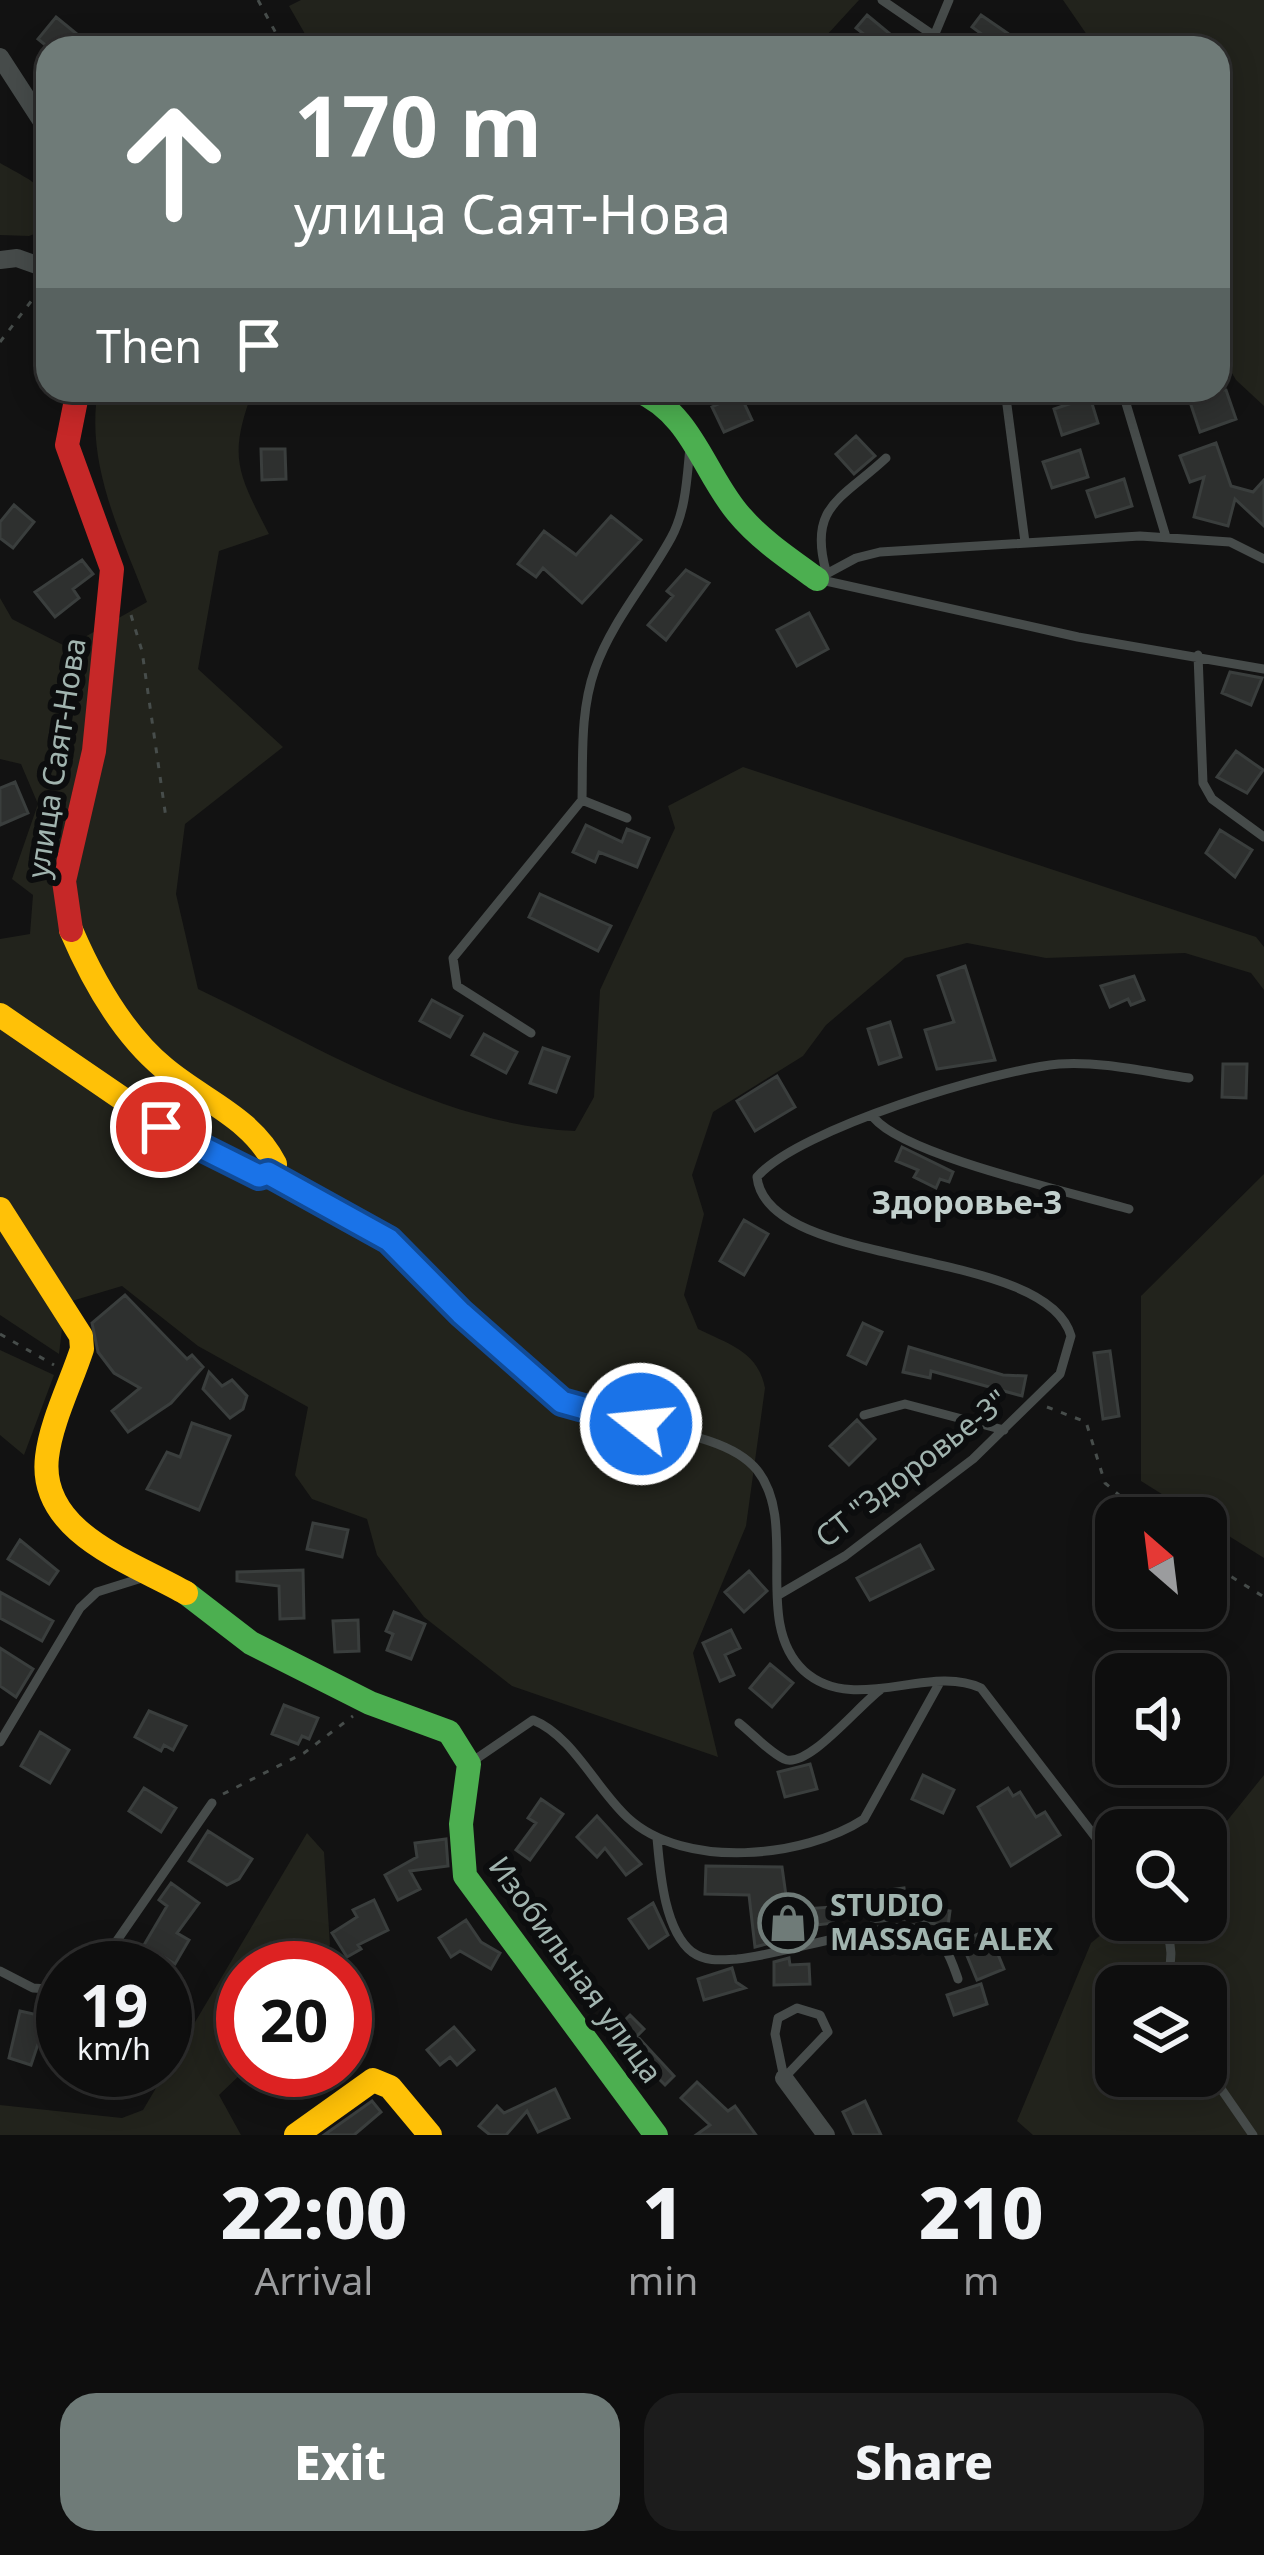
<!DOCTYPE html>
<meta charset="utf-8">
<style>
body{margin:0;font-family:"Noto Sans",sans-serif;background:#1c1c1c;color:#f1f3f6;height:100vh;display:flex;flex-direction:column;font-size:45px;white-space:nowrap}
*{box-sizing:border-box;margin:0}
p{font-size:39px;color:#9b9c9e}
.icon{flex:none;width:66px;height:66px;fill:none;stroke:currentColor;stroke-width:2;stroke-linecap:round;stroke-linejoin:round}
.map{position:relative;height:2135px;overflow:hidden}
.sheet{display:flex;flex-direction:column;background:#0e0e0e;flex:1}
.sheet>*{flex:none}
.banner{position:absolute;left:36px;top:36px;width:1194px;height:366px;border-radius:36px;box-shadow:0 6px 30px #0003,0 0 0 3px #2e2e2e;background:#6f7b78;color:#fff;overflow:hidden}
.needle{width:78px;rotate:332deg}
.buttons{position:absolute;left:1095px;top:1497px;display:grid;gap:24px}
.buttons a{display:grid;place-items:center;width:132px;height:132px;border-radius:24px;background:#0e0e0e;box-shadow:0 6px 30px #0003,0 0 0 3px #2e2e2e;font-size:60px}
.speed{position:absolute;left:36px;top:1941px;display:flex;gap:24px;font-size:60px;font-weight:700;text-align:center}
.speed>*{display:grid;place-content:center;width:156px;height:156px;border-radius:50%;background:#0e0e0e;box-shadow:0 6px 30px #0003,0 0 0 3px #2e2e2e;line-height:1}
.speed small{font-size:30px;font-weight:400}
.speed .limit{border:18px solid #d22;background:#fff;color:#111}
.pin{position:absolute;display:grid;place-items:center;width:102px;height:102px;color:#fff;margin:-51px;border:6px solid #fff;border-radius:50%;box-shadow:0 3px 12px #0007}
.me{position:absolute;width:132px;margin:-66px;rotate:286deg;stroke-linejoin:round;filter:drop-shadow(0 0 9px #0008)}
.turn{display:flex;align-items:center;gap:42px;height:252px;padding:0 60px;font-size:54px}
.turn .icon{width:156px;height:156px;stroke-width:2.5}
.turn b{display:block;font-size:84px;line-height:102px}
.then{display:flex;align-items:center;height:114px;padding:0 60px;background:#0003;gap:24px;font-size:45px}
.eta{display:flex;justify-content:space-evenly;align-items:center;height:204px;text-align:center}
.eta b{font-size:72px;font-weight:800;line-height:84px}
.cta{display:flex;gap:24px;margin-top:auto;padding:24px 60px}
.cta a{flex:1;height:138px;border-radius:36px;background:#6f7b78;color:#fff;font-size:48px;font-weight:800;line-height:138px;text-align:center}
.cta a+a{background:#1c1c1c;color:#f1f3f6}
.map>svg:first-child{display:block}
.green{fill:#22231c;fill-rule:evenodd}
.building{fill:#2e302f;stroke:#3a3e3d;stroke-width:3}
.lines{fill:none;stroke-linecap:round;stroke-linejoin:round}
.path{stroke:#474d4b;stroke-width:3;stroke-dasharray:6 9;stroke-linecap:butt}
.lane{stroke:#464b4a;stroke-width:9}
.street{stroke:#464b4a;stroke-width:18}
.fast{stroke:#4caf50;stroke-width:24}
.slow{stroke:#ffc107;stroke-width:24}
.jam{stroke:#c62828;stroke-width:24}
.route-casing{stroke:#114b97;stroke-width:30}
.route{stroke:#1a73e8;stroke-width:21}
.labels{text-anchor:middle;stroke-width:12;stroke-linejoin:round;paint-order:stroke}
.street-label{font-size:30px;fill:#a1b4af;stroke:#0c0d0e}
.poi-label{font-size:30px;font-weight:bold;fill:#a1b4af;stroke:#0c0d0e;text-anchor:start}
.neighbourhood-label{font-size:33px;font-weight:bold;fill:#c2d0cd;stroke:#0c0d0e}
</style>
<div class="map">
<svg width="1264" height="2135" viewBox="0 0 1264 2135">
<rect width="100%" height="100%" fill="#121212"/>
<path class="green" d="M301,0H859L815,48H313L289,6Z
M1063,0H1264V406L1236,380L1218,349V48H1096Z
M0,163C38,185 48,183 48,229L29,236L0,235Z
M98,390H253C228,457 237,472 269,534L219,551L198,669L283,747L185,824L176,894L198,989C316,1045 441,1125 575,1131L594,1097L600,990L675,828L668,806L743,767L1256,937L1264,947V990L1251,973L1185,953L1046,958L967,943L905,958L826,1025L803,1056L713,1112L692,1175L704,1214L684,1295L698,1329C728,1344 758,1351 765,1388L746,1526L693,1653L718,1757L512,1686L424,1617L377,1555L367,1519L312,1499L295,1475L308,1407L198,1346L122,1286L55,1306L62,1329L59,1354L0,1315V939L30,934L33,895L12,879L38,804L21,764L0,759V598L12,619L67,647L147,602C121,534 85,464 98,390Z
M1264,1174V1558L1141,1481V1296Z
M0,1350L54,1375L24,1455L0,1435Z
M1264,1775V2135H1033L1017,2121L1091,1943L1119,1920H1206V1847ZM1116,1986H1206V2076H1116Z
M307,1833L324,1852L330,1945L309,1968H243L245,2070L219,2095L241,2135H0V2105L122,2118L143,2110Z"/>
<path class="building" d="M867,15L907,48H863L870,39L856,28Z
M981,15L1010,35L1001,48H973L983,35L972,27Z
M56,17L94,48H49L38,39Z
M1186,390H1226L1236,419L1200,432Z
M740,394L752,420L724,432L712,407Z
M1090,397L1098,423L1062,435L1054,409Z
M856,436L875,456L854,474L836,454Z
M1216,443L1231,486L1253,492L1264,480V526L1235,499L1228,526L1194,517L1204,477L1190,482L1180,456Z
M261,449H285L286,479L262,480Z
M1080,450L1088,477L1052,488L1043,462Z
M1124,479L1132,506L1096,517L1087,491Z
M14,505L34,522L13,548L0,538V522Z
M611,516L641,540L582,603L543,568L536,577L518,564L544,531L576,555Z
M82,560L93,574L73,589L79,598L55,617L35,592Z
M686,570L709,583L666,640L648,625L673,596L667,591Z
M809,613L828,649L797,666L777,630Z
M1230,672L1262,678L1251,705L1222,693Z
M1236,751L1263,770L1247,793L1217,777Z
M15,782L28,813L0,825V788Z
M586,825L622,842L627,829L649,838L637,867L599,852L595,862L573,852Z
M1220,830L1252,850L1235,877L1206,853Z
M540,894L611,926L598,951L529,917Z
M965,966L995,1060L937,1069L925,1030L954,1022L938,976Z
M1134,976L1144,1000L1131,1005L1128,999L1110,1007L1101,986Z
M432,1000L462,1016L450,1037L420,1021Z
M890,1022L901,1057L879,1064L868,1029Z
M484,1034L517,1052L506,1073L472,1055Z
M543,1048L569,1057L556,1092L530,1083Z
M1223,1064H1247L1246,1098L1222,1097Z
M777,1076L795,1107L755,1131L737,1101Z
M902,1147L953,1172L949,1182L940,1179L936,1188L914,1177L918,1170L896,1161Z
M744,1220L768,1234L744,1275L720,1261Z
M125,1295L187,1359L192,1355L203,1367L171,1403L128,1432L112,1411L140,1388L114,1373L98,1352L92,1323Z
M863,1323L882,1332L866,1364L848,1355Z
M909,1347L1003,1375L1026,1376L1022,1396L931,1371L930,1378L903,1372Z
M1110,1351L1119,1416L1103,1419L1094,1353Z
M209,1372L222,1386L232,1380L247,1396L243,1409L230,1418L203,1389Z
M857,1420L875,1439L849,1465L830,1446Z
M192,1423L230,1436L199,1510L147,1489L167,1452L180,1457Z
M313,1523L348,1530L342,1557L307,1549Z
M20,1540L58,1571L49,1584L8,1559Z
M920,1545L933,1569L870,1600L857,1578Z
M303,1570L304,1618L280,1619L279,1586L237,1581V1572Z
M749,1571L767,1591L744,1612L725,1592Z
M0,1592L53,1621L42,1641L0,1618Z
M394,1612L425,1624L411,1659L387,1650L393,1634L386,1631Z
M358,1620L359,1651L335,1652L333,1621Z
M731,1630L740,1648L725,1655L734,1675L720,1681L703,1643Z
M0,1648L33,1669L16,1697L0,1686Z
M770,1664L793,1683L772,1707L750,1688Z
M284,1705L318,1718L309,1739L302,1736L298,1744L272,1734Z
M149,1711L186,1726L173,1750L164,1745L161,1751L135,1737Z
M40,1732L69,1750L50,1783L21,1766Z
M810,1764L817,1789L785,1797L778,1772Z
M923,1775L954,1790L943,1813L912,1799Z
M144,1788L176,1808L161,1832L129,1811Z
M1008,1788L1013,1796L1020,1792L1036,1817L1045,1812L1060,1835L1011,1866L978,1807Z
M541,1799L563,1814L530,1860L516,1850L536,1823L528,1818Z
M597,1816L641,1864L626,1875L605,1848L597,1857L577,1837Z
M208,1831L252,1859L239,1879L227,1885L189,1861Z
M446,1839L448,1866L410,1871L420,1889L398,1900L385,1875L417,1857L415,1843Z
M706,1866L782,1867L788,1910L832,1907L834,1923L807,1926L808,1933L755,1947L749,1895L705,1894Z
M171,1883L199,1903L177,1933L189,1940L175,1964L144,1945L167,1906L159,1900Z
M904,1888L906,1904L950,1911L948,1926L905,1919L872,1922L867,1893Z
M374,1900L388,1930L358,1945L361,1949L347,1957L332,1933L357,1917L353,1910Z
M653,1903L668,1935L649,1948L629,1919Z
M466,1920L481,1942L500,1953L491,1969L460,1951L451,1957L439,1938Z
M988,1930L1004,1969L977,1980L961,1941Z
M789,1958L790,1965L809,1964L810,1984L774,1985V1962Z
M732,1968L736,1982L745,1988L704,2000L698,1979Z
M981,1984L987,2004L954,2015L947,1995Z
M20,2011L47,2017L31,2065L9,2058Z
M630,2015L644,2029L637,2036L674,2076L665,2085L654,2074L651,2077L613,2032Z
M454,2027L474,2050L457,2065L450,2057L440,2065L427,2050Z
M697,2082L728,2111L735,2106L756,2135H696L710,2125L681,2098Z
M555,2089L569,2118L538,2132L527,2111L506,2135H490L479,2126L497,2106L504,2113Z
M372,2101L381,2112L354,2135H324Z
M865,2101L881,2135H854L843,2112Z"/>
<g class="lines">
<path class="path" d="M258,0L284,48
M0,342L42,287
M131,615L142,651L166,818
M0,1334L54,1365
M1047,1407L1086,1422L1105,1483L1146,1518
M1206,1561L1264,1597
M223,1794L304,1753L353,1716"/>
<path class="lane" d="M882,0L952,48
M934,36L949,0
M1005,390L1025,542
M1122,390L1166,537
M826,571C808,506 842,499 886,458
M817,579L856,558L880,552L1140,536L1230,542L1264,559
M817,579L1078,637L1264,669
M1198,655L1203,783L1212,799L1264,837
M627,818L582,800C583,756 580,711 595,669C612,621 647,582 671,538C686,511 687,477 690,447
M531,1033L457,986L453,958L582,800
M874,1118C906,1156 1074,1193 1129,1209
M268,1173C305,1200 351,1212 388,1239C450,1285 494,1360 561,1401C611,1431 720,1424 757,1470C800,1524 751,1622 804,1671C854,1716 929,1663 981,1688L1116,1864
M864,1415L905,1404L1004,1430
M780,1594L845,1556L973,1459L1060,1374L1071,1336C1046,1245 767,1271 757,1177C798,1129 994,1070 1059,1064C1101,1061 1147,1072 1189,1078
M739,1723C753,1734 768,1751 784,1759C807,1770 858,1706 880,1690
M0,1742L80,1608L97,1592L145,1577
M473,1761L533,1720C573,1736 596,1789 628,1818C685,1870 804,1858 864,1819L940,1682
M657,1838C660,1871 664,1930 692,1952C706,1962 721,1960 737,1959C782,1955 886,1920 920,1929C944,1935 951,1959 958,1979
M1159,1920C1175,1942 1173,1962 1164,1986
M98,1968L212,1803
M0,1971L33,1988L63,1990
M797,2008L820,2015L828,2032L784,2078L775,2034L778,2018Z
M1206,2067L1253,2135"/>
<path class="street" d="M0,57L48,131
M0,260L17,258L48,269
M784,2078L826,2135"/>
<path class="fast" d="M637,390C692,414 702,469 737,512C759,539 789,559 817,579
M186,1593L251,1643L370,1703L449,1732L469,1764L461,1824L465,1876L656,2135"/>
<path class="slow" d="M0,1015L171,1132L259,1176L275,1164C251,1117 203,1101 164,1068C123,1034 92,979 71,930
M0,1209L81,1336L82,1349C71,1383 51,1422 47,1457C38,1533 132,1562 186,1593
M296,2135L373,2080L390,2087L430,2135"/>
<path class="jam" d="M71,930L64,881L94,751L112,569L67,445L78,390"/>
</g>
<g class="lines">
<g class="route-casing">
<path id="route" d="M161,1127L259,1176L268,1173L389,1240L461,1313L562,1402L641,1424"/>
</g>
<use href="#route" class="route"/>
</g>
<defs>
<g id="shop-ring" transform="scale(3)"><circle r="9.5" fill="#0c0d0e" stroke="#6f7b78" stroke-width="1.5"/><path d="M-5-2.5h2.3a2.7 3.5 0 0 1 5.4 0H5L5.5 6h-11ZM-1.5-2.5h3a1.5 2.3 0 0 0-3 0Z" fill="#6f7b78"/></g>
</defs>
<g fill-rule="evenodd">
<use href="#shop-ring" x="788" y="1923"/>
</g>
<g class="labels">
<g class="street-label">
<text transform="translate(57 758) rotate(-81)" y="10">улица Саят-Нова</text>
<text transform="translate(912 1469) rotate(-38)" y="10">СТ "Здоровье-3"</text>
<text transform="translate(575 1970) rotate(54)" y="10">Изобильная улица</text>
</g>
<g class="poi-label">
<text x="830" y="1916">STUDIO<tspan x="830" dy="34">MASSAGE ALEX</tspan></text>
</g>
<g class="neighbourhood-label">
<text x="967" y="1214">Здоровье-3</text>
</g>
</g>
</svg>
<div class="buttons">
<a><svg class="needle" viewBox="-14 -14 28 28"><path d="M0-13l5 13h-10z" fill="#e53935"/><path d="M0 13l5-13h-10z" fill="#9b9c9e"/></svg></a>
<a><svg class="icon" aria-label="sound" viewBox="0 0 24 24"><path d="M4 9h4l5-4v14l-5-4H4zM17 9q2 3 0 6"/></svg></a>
<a><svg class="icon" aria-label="search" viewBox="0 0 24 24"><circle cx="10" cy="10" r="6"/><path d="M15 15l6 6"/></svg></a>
<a><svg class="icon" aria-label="layers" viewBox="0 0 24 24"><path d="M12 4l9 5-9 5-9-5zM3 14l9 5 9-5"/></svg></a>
</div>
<div class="speed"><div>19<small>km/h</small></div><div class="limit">20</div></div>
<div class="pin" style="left:161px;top:1127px;background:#d93025"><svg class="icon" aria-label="arrive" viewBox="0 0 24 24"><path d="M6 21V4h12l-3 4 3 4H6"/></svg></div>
<svg class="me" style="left:641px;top:1424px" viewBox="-20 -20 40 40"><circle r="17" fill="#1a73e8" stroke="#fff" stroke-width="3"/><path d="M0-11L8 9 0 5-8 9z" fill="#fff"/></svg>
<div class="banner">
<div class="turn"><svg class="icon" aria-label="ahead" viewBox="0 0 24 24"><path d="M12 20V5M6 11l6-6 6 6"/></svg><div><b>170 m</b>улица Саят-Нова</div></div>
<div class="then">Then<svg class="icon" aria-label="arrive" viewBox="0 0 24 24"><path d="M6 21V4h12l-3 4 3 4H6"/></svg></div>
</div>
</div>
<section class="sheet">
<div class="eta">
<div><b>22:00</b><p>Arrival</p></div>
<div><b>1</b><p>min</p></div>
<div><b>210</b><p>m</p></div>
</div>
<div class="cta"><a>Exit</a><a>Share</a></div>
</section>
